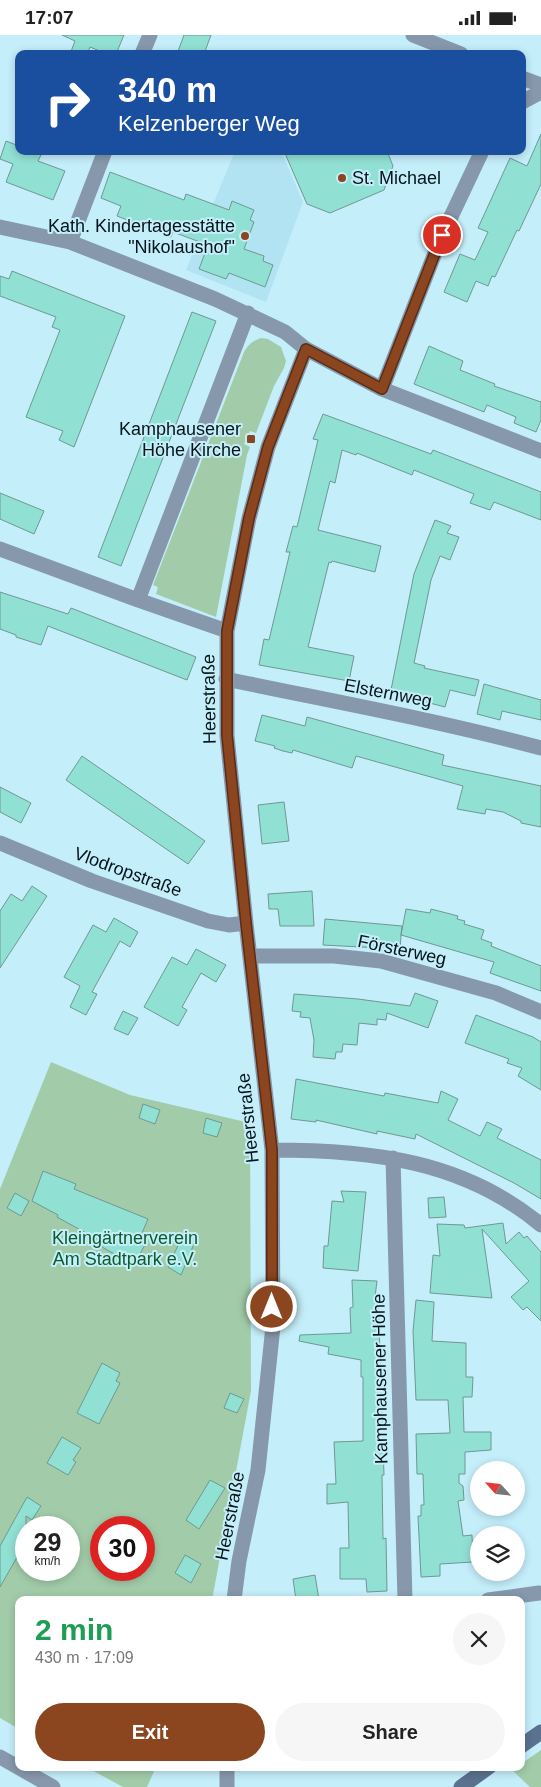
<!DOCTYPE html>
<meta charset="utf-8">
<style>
body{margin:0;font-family:Helvetica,sans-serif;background:#f6f6f6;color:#222;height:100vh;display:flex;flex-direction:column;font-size:19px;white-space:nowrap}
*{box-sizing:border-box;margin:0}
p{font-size:16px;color:#767676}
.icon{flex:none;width:28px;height:28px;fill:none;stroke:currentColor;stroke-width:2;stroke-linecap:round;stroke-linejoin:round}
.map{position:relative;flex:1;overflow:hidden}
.panel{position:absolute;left:15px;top:1561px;width:510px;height:175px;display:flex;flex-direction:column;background:#fff;border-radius:10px;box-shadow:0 2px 8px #0003}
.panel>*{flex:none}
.top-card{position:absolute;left:15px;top:15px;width:511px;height:105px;border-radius:10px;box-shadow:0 2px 8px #0003;background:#1a4fa0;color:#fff;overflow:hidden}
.needle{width:32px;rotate:297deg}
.buttons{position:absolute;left:470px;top:1426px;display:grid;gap:10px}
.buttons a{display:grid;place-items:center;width:55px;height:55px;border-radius:50%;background:#fff;box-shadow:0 2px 8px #0003;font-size:25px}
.speed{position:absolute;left:15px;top:1481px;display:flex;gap:10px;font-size:25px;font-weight:700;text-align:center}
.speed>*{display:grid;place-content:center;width:65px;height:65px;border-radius:50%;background:#fff;box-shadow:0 2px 8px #0003;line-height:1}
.speed small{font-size:12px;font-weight:400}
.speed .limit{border:8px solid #d22;background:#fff;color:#111}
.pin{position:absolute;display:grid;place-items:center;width:42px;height:42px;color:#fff;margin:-21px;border:2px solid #fff;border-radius:50%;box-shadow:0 1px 5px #0007}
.me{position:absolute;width:55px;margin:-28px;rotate:0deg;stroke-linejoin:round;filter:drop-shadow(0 0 4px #0008)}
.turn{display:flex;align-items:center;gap:18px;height:105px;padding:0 20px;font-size:22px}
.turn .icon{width:65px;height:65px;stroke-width:2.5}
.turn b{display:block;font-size:35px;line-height:42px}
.round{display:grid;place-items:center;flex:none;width:52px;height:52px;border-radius:26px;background:#f6f6f6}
.head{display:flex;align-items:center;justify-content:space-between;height:85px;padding:0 20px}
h1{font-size:30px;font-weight:700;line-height:38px;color:#1e9e55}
.primary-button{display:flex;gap:10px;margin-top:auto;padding:10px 20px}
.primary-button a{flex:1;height:58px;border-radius:30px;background:#8b451f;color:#fff;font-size:20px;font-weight:700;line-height:58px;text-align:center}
.primary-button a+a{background:#f6f6f6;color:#222}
.status{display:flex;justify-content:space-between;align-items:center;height:35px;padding:0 25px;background:#fff;direction:ltr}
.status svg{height:14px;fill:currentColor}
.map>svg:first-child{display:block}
.built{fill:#b1e3f2}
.green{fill:#a2cca9;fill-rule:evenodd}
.building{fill:#91e0d4;stroke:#6f9892}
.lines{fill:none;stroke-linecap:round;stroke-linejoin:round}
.street{stroke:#8798ac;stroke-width:15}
.secondary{stroke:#5a728f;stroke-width:15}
.route-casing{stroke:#5a2d14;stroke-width:12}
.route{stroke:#8b451f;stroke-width:9}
.poi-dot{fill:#8b451f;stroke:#c4eefa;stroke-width:2}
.labels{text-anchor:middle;stroke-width:4;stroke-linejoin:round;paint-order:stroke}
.poi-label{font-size:18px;fill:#061519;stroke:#c4eefa;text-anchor:end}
.street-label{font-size:18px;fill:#061519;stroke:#c4eefa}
.park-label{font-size:18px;fill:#0c5b29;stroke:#c4eefa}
</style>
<div class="status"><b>17:07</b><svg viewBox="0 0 49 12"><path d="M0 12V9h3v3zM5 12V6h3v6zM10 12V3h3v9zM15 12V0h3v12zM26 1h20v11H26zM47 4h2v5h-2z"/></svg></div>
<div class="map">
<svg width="541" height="1752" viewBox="0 0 541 1752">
<rect width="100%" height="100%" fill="#c4eefa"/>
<path class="built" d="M235,116H281L303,167L266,267L186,235Z"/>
<path class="green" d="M261,303L268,304L281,312L286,326L284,333L274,351L256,398L250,396L244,409L250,412L247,420L216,582L156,559L158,552L153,550L244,317C248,310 252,306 261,303Z
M51,1027L130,1060L250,1088L251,1356L212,1565H19V1694L0,1683V1154ZM26,1492H69V1535H26ZM101,1492H144V1535H101Z
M541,1715V1752H530L512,1735L516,1733L521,1732V1729Z
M88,1733H163L155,1734L147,1752H123Z"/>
<path class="building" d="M62,0H124L116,19H107L90,12L87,19H70L75,6Z
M184,0H211L204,19H177Z
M541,99V149L519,196L517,195L495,242L492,241L488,251L476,246L467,267L444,257L460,219L475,225L488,197L478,193L510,123L527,131Z
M6,106L19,111V116H32L41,120L38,126L65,136L53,165L6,147L13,129L0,124Z
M284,116H387L393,131L384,155L330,178L307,169Z
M110,137L184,165L186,159L229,175L232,166L254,175L250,185L254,187L244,214L264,221L263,226L273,230L265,252L229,238L226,244L199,234L208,210L173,197L171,202L117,181L121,171L101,163Z
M12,236L125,281L74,412L59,405L63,396L26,382L60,295L52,292L56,282L0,261V241L9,244Z
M192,277L216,286L121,531L98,522Z
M429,311L463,326L460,335L495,349L494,351L541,367V385L536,397L514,388L516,382L487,370L484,377L414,349Z
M323,379L431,419L433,415L541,457V485L494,467L490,475L470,468L474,459L414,435L412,440L357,418L356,420L342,415L335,448L330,446L318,495L381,511L375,537L332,526L331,528L329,527L308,612L354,621L349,646L259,630L264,604L269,605L290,517H286L293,491L297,492L318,405L313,404Z
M0,458L44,476L34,499L0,484Z
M435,485L451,491L447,498L459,502L450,525L440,521L431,545L414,628L425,631L424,633L479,645L475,661L450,655L445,672L422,666L423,662L391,655L414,539Z
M0,557L68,579L71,573L196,622L187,645L48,591L41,610L16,602V600L0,594Z
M484,649L541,665V685L502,676L500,685L477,679Z
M262,680L305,691L307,682L444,720L442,730L541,751V792L521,788V786L503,777L486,774L485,779L457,774L463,751L356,721L352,733L293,715L292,718L283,716L274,713L275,711L255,706Z
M82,721L205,806L188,829L66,745Z
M0,752L31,768L21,788L0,777Z
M284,767L289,806L262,809L258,770Z
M32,851L47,861L0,933V876L11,859L22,866Z
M312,856L314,891H280L278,874H269L268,859Z
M406,874L430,878L431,874L458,881L457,884L465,886L464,889L484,895L481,904L492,908L491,911L541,931V956L490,938L494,927L401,900L400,917L378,915V913L361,912L323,910L325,884L402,891L401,900Z
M114,883L138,897L130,912L120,906L92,957L97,959L86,980L70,972L80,951L64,942L93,890L106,897Z
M196,914L226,930L216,947L201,938L182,972L187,975L178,991L144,972L172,922L187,930Z
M415,958L438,966L428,993L387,978L386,985L377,984V990L359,988L357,1010L343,1009L342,1017H336L335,1024L313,1022L314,1005L310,983L300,982L301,977L292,976L294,959L358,964L410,971Z
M123,976L138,983L128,1000L114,994Z
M476,980L533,1002L541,1007V1055L518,1041L522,1033L507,1028L509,1024L465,1008Z
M296,1044L384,1061L385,1058L438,1068L441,1056L458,1064L448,1085L480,1101L487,1087L502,1094L497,1103L541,1125V1164L514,1148L416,1099L415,1104L377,1096V1099L316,1085V1087L291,1084Z
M143,1069L160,1075L155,1089L139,1083Z
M206,1083L222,1088L217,1102L203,1098Z
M43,1136L76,1149L74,1154L148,1184L139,1205L146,1208L134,1230L102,1212L104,1208L57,1182L58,1180L32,1166Z
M341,1156L366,1157L358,1236L323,1233L324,1211H328L332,1166L344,1167Z
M15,1158L29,1166L21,1181L7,1173Z
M444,1162L446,1182L429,1183L428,1163Z
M503,1188L506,1209L519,1197L524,1203L527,1201L541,1217V1286L527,1272L523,1275L511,1262L529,1246L482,1194L492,1263L430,1258L433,1220L440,1221L437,1189L464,1190L465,1193Z
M181,1204L194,1209L181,1240L168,1232Z
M352,1245L377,1246L375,1262H378L379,1288L384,1440H382L383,1504L386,1503L387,1556L367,1557L366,1544H340V1513H349L348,1467L327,1469V1449H336L334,1407L363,1406V1342H361V1325L328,1319L329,1312L299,1306L300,1300L351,1298L350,1273L353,1272Z
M416,1265L434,1267L432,1306L466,1308V1342H473L472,1362H463L464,1397H491V1415L465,1417V1439H459V1448L463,1451L464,1465L458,1466L463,1501L472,1500L473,1527L440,1529V1541L421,1542L418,1481H421V1470H424L423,1439H417L416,1399L450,1398L448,1365H416L413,1296Z
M102,1328L120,1338L116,1346L120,1348L99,1389L77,1378Z
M230,1358L244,1364L237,1378L224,1373Z
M62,1402L81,1413L73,1425L76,1427L68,1440L47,1428Z
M210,1445L225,1453L199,1494L186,1485Z
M27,1462L41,1471L32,1485L26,1481V1521L20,1517L0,1552V1511Z
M185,1520L201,1529L191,1548L175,1538Z
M315,1540L319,1565H296L293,1544Z"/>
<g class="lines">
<path class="street" d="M413,0L461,19
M142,19L150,0
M522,43L541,50
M522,67L541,57
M0,192L70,207L215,264L285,297L306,314L382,354L541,416
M70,207L105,116
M382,354L440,205L482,116
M0,514L138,565
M227,596L138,565L248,278
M226,644C331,666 437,685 541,713
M0,808L92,846L208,886L229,890L246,888
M250,921H334L381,926L496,958L541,977
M272,1115C370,1115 463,1125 541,1190
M393,1123L405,1565
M234,1565L239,1526L258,1435L273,1291L272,1115L246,888L227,701V596L249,483L268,412L306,314
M488,1565L539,1558
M0,1722L53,1752
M227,1732V1752"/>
<path class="secondary" d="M521,1711L541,1697
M461,1752L489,1732"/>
</g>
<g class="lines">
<g class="route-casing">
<path id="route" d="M272,1272V1115L246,888L227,700V596L249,483L268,412L306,314L382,354L442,200"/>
</g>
<use href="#route" class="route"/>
</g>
<g class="poi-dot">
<circle cx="342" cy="143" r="5"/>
<circle cx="245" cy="201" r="5"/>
<rect x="246" y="399" width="10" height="10" rx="2.5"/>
</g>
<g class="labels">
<g class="poi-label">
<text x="352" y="149" text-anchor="start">St. Michael</text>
<text x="235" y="197">Kath. Kindertagesstätte<tspan x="235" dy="21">"Nikolaushof"</tspan></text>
<text x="241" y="400">Kamphausener<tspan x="241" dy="21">Höhe Kirche</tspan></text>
</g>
<g class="street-label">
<text transform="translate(388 658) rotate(11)" y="6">Elsternweg</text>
<text transform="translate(209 664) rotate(-91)" y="6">Heerstraße</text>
<text transform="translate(128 837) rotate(20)" y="6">Vlodropstraße</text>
<text transform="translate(402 915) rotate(12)" y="6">Försterweg</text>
<text transform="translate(248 1083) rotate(-96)" y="6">Heerstraße</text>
<text transform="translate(380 1344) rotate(-91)" y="6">Kamphausener Höhe</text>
<text transform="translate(230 1481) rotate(-79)" y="6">Heerstraße</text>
</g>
<g class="park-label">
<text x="125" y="1209">Kleingärtnerverein<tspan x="125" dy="21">Am Stadtpark e.V.</tspan></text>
</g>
</g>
</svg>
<div class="buttons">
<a><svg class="needle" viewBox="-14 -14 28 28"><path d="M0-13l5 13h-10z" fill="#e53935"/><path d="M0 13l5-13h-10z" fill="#767676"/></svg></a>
<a><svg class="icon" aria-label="layers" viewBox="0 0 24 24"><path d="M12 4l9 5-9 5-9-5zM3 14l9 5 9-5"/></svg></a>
</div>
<div class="speed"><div>29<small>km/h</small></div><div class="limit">30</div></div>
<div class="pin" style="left:442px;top:200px;background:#d93025"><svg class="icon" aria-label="arrive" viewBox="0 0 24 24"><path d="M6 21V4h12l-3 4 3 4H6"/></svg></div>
<svg class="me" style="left:272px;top:1272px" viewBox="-20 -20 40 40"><circle r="17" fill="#8b451f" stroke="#fff" stroke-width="3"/><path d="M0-11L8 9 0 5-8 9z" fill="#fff"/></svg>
<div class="top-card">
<div class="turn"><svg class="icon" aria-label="right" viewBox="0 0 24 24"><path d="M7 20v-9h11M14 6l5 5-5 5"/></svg><div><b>340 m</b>Kelzenberger Weg</div></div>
</div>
<section class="panel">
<div class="head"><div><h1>2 min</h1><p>430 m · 17:09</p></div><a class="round"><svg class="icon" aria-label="close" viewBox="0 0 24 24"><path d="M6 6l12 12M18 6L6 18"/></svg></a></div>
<div class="primary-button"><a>Exit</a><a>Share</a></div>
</section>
</div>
